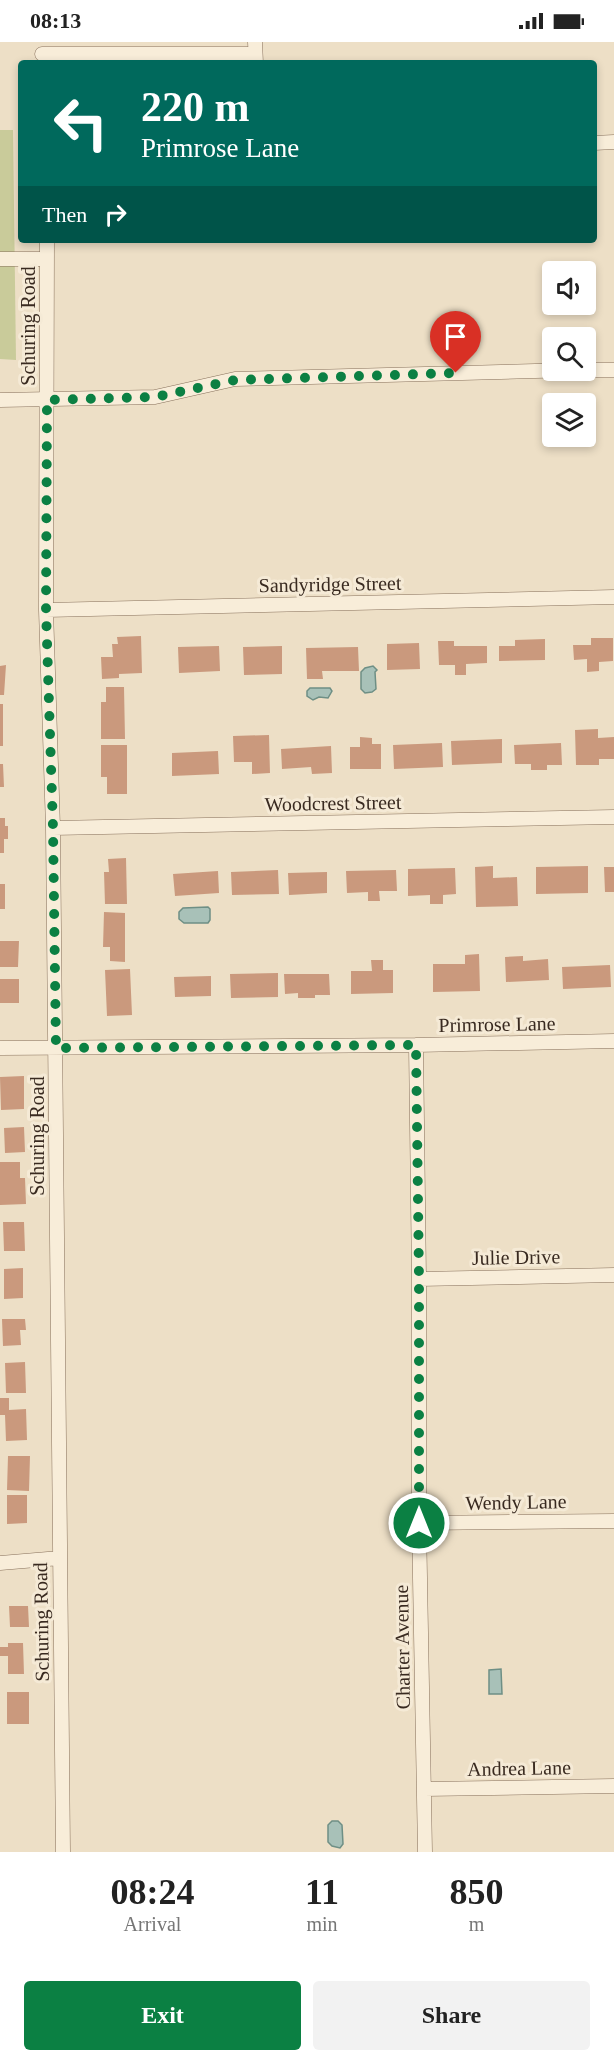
<!DOCTYPE html>
<style>
body{margin:0;font-family:Georgia,serif;background:#f2f2f2;color:#222;height:100vh;display:flex;flex-direction:column;font-size:22px;white-space:nowrap}
*{box-sizing:border-box;margin:0}
p{font-size:20px;color:#767676}
.icon{flex:none;width:33px;height:33px;fill:none;stroke:currentColor;stroke-width:2;stroke-linecap:round;stroke-linejoin:round}
.map{position:relative;height:1810px;overflow:hidden}
.side{display:flex;flex-direction:column;background:#fff;flex:1}
.side>*{flex:none}
.banner{position:absolute;left:18px;top:18px;width:579px;height:183px;border-radius:6px;box-shadow:0 3px 9px #0003;background:#00695c;color:#fff;overflow:hidden}
.controls{position:absolute;left:542px;top:219px;display:grid;gap:12px}
.controls a{display:grid;place-items:center;width:54px;height:54px;border-radius:6px;background:#fff;box-shadow:0 3px 9px #0003;font-size:30px}
.pin{position:absolute;display:grid;place-items:center;width:51px;height:51px;color:#fff;margin:-62px -26px;border-radius:50% 50% 50% 0;rotate:-45deg;box-shadow:0 0 6px #0007}
.pin .icon{rotate:45deg}
.me{position:absolute;width:66px;margin:-33px;rotate:0deg;stroke-linejoin:round;filter:drop-shadow(0 0 4px #0008)}
.turn{display:flex;align-items:center;gap:21px;height:126px;padding:0 24px;font-size:27px}
.turn .icon{width:78px;height:78px;stroke-width:2.5}
.turn b{display:block;font-size:42px;line-height:51px}
.then{display:flex;align-items:center;height:57px;padding:0 24px;background:#0003;gap:12px;font-size:22px}
.eta{display:flex;justify-content:space-evenly;align-items:center;height:102px;text-align:center}
.eta b{font-size:36px;font-weight:700;line-height:42px}
.primary-button{display:flex;gap:12px;margin-top:auto;padding:12px 24px}
.primary-button a{flex:1;height:69px;border-radius:6px;background:#0b8043;color:#fff;font-size:24px;font-weight:700;line-height:69px;text-align:center}
.primary-button a+a{background:#f2f2f2;color:#222}
.status{display:flex;justify-content:space-between;align-items:center;height:42px;padding:0 30px;background:#fff;direction:ltr}
.status svg{height:16px;fill:currentColor}
.map>svg:first-child{display:block}
.green{fill:#c9cb9a}
.water{fill:#a8c1b8;stroke:#6e8f85;stroke-width:1.5}
.building{fill:#ca997d}
.lines{fill:none;stroke-linecap:round;stroke-linejoin:round}
.street-casing{stroke:#88715c;stroke-width:15}
.street{stroke:#f8edd9;stroke-width:14}
.route{stroke:#0b8043;stroke-width:10;stroke-dasharray:0 18}
.labels{text-anchor:middle;stroke-width:6;stroke-linejoin:round;paint-order:stroke}
.street-label{font-size:20px;fill:#392a20;stroke:#f5ead6}
</style>
<div class="status"><b>08:13</b><svg viewBox="0 0 49 12"><path d="M0 12V9h3v3zM5 12V6h3v6zM10 12V3h3v9zM15 12V0h3v12zM26 1h20v11H26zM47 4h2v5h-2z"/></svg></div>
<div class="map">
<svg width="614" height="1810" viewBox="0 0 614 1810">
<rect width="100%" height="100%" fill="#eddfc6"/>
<path class="green" d="M0,88H13L16,318L0,317Z"/>
<path class="water" d="M373,624L377,628L375,630L376,647L372,650L365,651L361,647V630L365,626Z
M310,646H330L332,649L328,656L319,655L313,658L307,654V649Z
M208,865L210,867V878L208,881H184L179,877V870L183,866Z
M501,1627L502,1652H489V1628Z
M332,1779H338L342,1783L343,1802L340,1806L332,1804L328,1800V1783Z"/>
<path class="building" d="M141,594L142,631L119,632V636L102,637L101,615H113L112,602H118L117,595Z
M591,596H613V619L599,620V629L587,630V617L574,618L573,603H591Z
M545,597V618L499,619V604H515V598Z
M438,599H454V604H487V621L466,622V633H455V623H439Z
M419,601L420,627L387,628V602Z
M219,604L220,629L179,631L178,605Z
M282,604V632L244,633L243,605Z
M358,605L359,629H322L323,637H307L306,606Z
M6,623L4,653H0V624Z
M106,645H124L125,697H101V660H106Z
M0,662H3V704H0Z
M598,687V696L614,695V717H599V723H576L575,688Z
M269,693L270,731L252,732V720H234L233,694Z
M360,695L372,696V702H381V727H350V705H360Z
M502,697V721L452,723L451,699Z
M442,701L443,725L394,727L393,703Z
M561,701L562,723H547V728H531V722H515L514,703Z
M101,703H127V752H107V735H101Z
M331,704L332,731L312,732L311,725L282,727L281,707Z
M218,709L219,732L172,734V711Z
M0,722H3L4,745H0Z
M0,776H5V784H8V797H4V811H0Z
M126,816L127,862H105L104,830H109L108,817Z
M493,824V836L517,835L518,864L476,865L475,825Z
M588,824V851L536,852V825Z
M604,825H614V850H605Z
M455,826L456,852L443,853V862H430V853L408,854V827Z
M278,828L279,852L232,853L231,830Z
M396,828L397,849H379L380,859H368V850L347,851L346,829Z
M218,829L219,851L175,854L173,832Z
M327,830V851L289,853L288,831Z
M0,842H5V867H0Z
M104,870L125,871V920L110,919V905H103Z
M0,899H19L18,925H0Z
M479,912L480,949L433,950V922H465V913Z
M523,914V919L548,917L549,938L506,940L505,915Z
M371,918H383V928H393V951L351,952V929H372Z
M610,923L611,945L563,947L562,925Z
M130,927L132,973L107,974L105,928Z
M278,931V955L231,956L230,932Z
M284,932H329L330,953H315V956H298V951L285,952Z
M211,934V954L175,955L174,935Z
M0,937H19V961H0Z
M24,1034V1067L1,1068L0,1035Z
M24,1085L25,1110L5,1111L4,1086Z
M0,1120H20V1136H25L26,1162L0,1163Z
M3,1180H24L25,1209H4Z
M23,1226V1256L4,1257V1227Z
M2,1277H25L26,1288H20L21,1303L3,1304Z
M25,1320L26,1351H6L5,1321Z
M0,1356H9V1368L26,1367L27,1398L6,1399L5,1373H0Z
M8,1414H30L29,1449L7,1448Z
M7,1453H27V1481L7,1482Z
M9,1564H28L29,1585H10Z
M8,1601H23L24,1632H8V1614H0V1605H8Z
M7,1650H29V1682H7Z"/>
<g class="lines">
<g class="street-casing">
<path id="street" d="M255,0L256,21
M42,12H255
M594,101L614,100
M47,198L46,568L53,786L63,1810
M0,217H47
M585,328H614
M0,358L155,355L235,337L572,328
M46,568L614,555
M53,786L614,775
M416,1003L419,1237V1481L425,1810
M0,1006L416,1003L614,999
M419,1237L614,1233
M419,1481L614,1479
M0,1521L60,1516
M424,1747L614,1744"/>
</g>
<use href="#street" class="street"/>
</g>
<g class="lines">
<path class="route" d="M419,1481V1237L416,1003L56,1006L53,786L46,568L47,358L155,355L235,338L456,331"/>
</g>
<g class="labels">
<g class="street-label">
<text transform="translate(28 284) rotate(-90)" y="7">Schuring Road</text>
<text transform="translate(330 542) rotate(-1)" y="7">Sandyridge Street</text>
<text transform="translate(333 761) rotate(-1)" y="7">Woodcrest Street</text>
<text transform="translate(497 982) rotate(-1)" y="7">Primrose Lane</text>
<text transform="translate(37 1094) rotate(-90)" y="7">Schuring Road</text>
<text transform="translate(516 1215) rotate(-1)" y="7">Julie Drive</text>
<text transform="translate(516 1460) rotate(-1)" y="7">Wendy Lane</text>
<text transform="translate(41 1580) rotate(-91)" y="7">Schuring Road</text>
<text transform="translate(402 1605) rotate(-91)" y="7">Charter Avenue</text>
<text transform="translate(519 1726) rotate(-1)" y="7">Andrea Lane</text>
</g>
</g>
</svg>
<div class="controls">
<a><svg class="icon" aria-label="sound" viewBox="0 0 24 24"><path d="M4 9h4l5-4v14l-5-4H4zM17 9q2 3 0 6"/></svg></a>
<a><svg class="icon" aria-label="search" viewBox="0 0 24 24"><circle cx="10" cy="10" r="6"/><path d="M15 15l6 6"/></svg></a>
<a><svg class="icon" aria-label="layers" viewBox="0 0 24 24"><path d="M12 4l9 5-9 5-9-5zM3 14l9 5 9-5"/></svg></a>
</div>
<div class="pin" style="left:456px;top:331px;background:#d93025"><svg class="icon" aria-label="arrive" viewBox="0 0 24 24"><path d="M6 21V4h12l-3 4 3 4H6"/></svg></div>
<svg class="me" style="left:419px;top:1481px" viewBox="-20 -20 40 40"><circle r="17" fill="#0b8043" stroke="#fff" stroke-width="3"/><path d="M0-11L8 9 0 5-8 9z" fill="#fff"/></svg>
<div class="banner">
<div class="turn"><svg class="icon" aria-label="left" viewBox="0 0 24 24"><path d="M17 20v-9H6M10 6l-5 5 5 5"/></svg><div><b>220 m</b>Primrose Lane</div></div>
<div class="then">Then<svg class="icon" aria-label="right" viewBox="0 0 24 24"><path d="M7 20v-9h11M14 6l5 5-5 5"/></svg></div>
</div>
</div>
<section class="side">
<div class="eta">
<div><b>08:24</b><p>Arrival</p></div>
<div><b>11</b><p>min</p></div>
<div><b>850</b><p>m</p></div>
</div>
<div class="primary-button"><a>Exit</a><a>Share</a></div>
</section>
